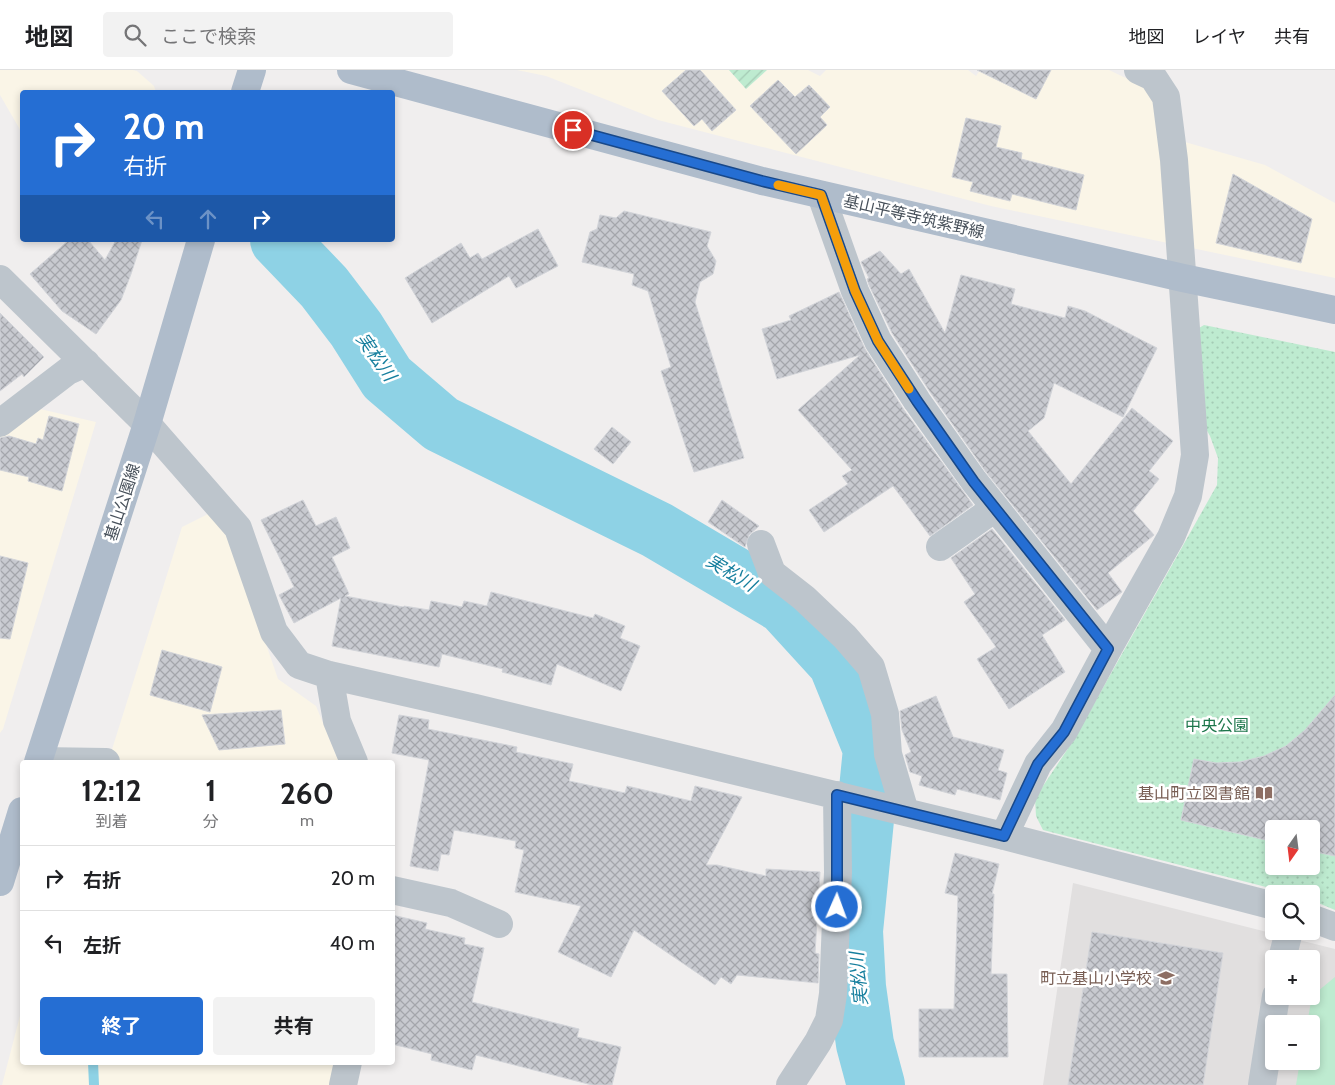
<!DOCTYPE html>
<html lang="ja">
<meta charset="utf-8">
<style>
body{margin:0;font-family:Cabin,"Noto Sans JP",sans-serif;background:#f2f2f2;color:#202124;height:100vh;display:flex;flex-direction:column;font-size:19px;white-space:nowrap}
*{box-sizing:border-box;margin:0}
p{font-size:16px;color:#757577}
.icon{flex:none;width:28px;height:28px;fill:none;stroke:currentColor;stroke-width:2;stroke-linecap:round;stroke-linejoin:round}
.map{position:relative;flex:1;overflow:hidden}
.drawer{position:absolute;left:20px;top:690px;width:375px;height:305px;display:flex;flex-direction:column;background:#fff;border-radius:5px;box-shadow:0 2px 8px #0003}
.drawer>*{flex:none}
.hud{position:absolute;left:20px;top:20px;width:375px;height:152px;border-radius:5px;box-shadow:0 2px 8px #0003;background:#256ed3;color:#fff;overflow:hidden}
.needle{width:32px;rotate:194deg}
.controls{position:absolute;left:1265px;top:750px;display:grid;gap:10px}
.controls a{display:grid;place-items:center;width:55px;height:55px;border-radius:5px;background:#fff;box-shadow:0 2px 8px #0003;font-size:25px}
.pin{position:absolute;display:grid;place-items:center;width:42px;height:42px;color:#fff;margin:-21px;border:2px solid #fff;border-radius:50%;box-shadow:0 1px 5px #0007}
.me{position:absolute;width:55px;margin:-28px;rotate:2deg;stroke-linejoin:round;filter:drop-shadow(0 0 4px #0008)}
.turn{display:flex;align-items:center;gap:18px;height:105px;padding:0 20px;font-size:22px}
.turn .icon{width:65px;height:65px;stroke-width:2.5}
.turn b{display:block;font-size:35px;line-height:42px}
.lanes{display:flex;align-items:center;height:48px;padding:0 20px;background:#0003;justify-content:center;gap:25px;direction:ltr}
.lanes .off{opacity:.35}
.eta{display:flex;justify-content:space-evenly;align-items:center;height:85px;text-align:center}
.eta b{font-size:30px;font-weight:700;line-height:35px}
.action{display:flex;gap:10px;margin-top:auto;padding:10px 20px}
.action a{flex:1;height:58px;border-radius:5px;background:#256ed3;color:#fff;font-size:20px;font-weight:700;line-height:58px;text-align:center}
.action a+a{background:#f2f2f2;color:#202124}
ul{padding:0;list-style:none}
li{display:flex;align-items:center;gap:15px;height:65px;padding:0 20px;border-top:1px solid #e0e0e0}
li div{flex:1}
li b{display:block;font-size:19px}
li em{font-style:normal}
header{display:flex;align-items:center;gap:30px;box-sizing:border-box;height:70px;padding:0 25px;background:#fff;border-bottom:1px solid #e0e0e0}
header strong{font-size:24px}
nav{display:flex;gap:28px;margin-inline-start:auto;font-size:18px}
.search{width:350px;height:45px;background:#f2f2f2;display:flex;align-items:center;gap:12px;box-sizing:border-box;padding:0 18px;border-radius:5px;color:#757577;font-size:19px}
.map>svg:first-child{display:block}
.commercial{fill:#faf5e7}
.education{fill:#e1dfdf;fill-rule:evenodd}
.grass{fill:#beebd0}
.park{fill:url(#park-dots);fill-rule:evenodd}
.garden{fill:url(#garden-furrows)}
.lines{fill:none;stroke-linecap:round;stroke-linejoin:round}
.stream{stroke:#8ed2e5;stroke-width:10}
.river{stroke:#8ed2e5;stroke-width:58}
.building{fill:url(#building-cross-hatch);stroke:#d2d4d9}
.minor{stroke:#bdc5cc;stroke-width:28}
.major{stroke:#afbccb;stroke-width:28}
.route-casing{stroke:#184889;stroke-width:12}
.route{stroke:#256ed3;stroke-width:9}
.slow{stroke:#f59e0b;stroke-width:9}
.labels{text-anchor:middle;stroke-width:5;stroke-linejoin:round;paint-order:stroke}
.street-label{font-size:16px;fill:#47505a;stroke:#fff}
.park-label{font-size:16px;fill:#1d764b;stroke:#fff}
.education-label{font-size:16px;fill:#785e54;stroke:#fff;text-anchor:end}
.water-label{font-size:18px;font-style:italic;fill:#167f9e;stroke:#fff}
</style>
<header>
<strong>地図</strong>
<div class="search"><svg class="icon" aria-label="search" viewBox="0 0 24 24"><circle cx="10" cy="10" r="6"/><path d="M15 15l6 6"/></svg>ここで検索</div>
<nav><a>地図</a><a>レイヤ</a><a>共有</a></nav>
</header>
<div class="map">
<svg width="1335" height="1015" viewBox="0 0 1335 1015">
<defs>
<pattern id="park-dots" width="8" height="8" patternUnits="userSpaceOnUse" patternTransform="scale(1.25)"><rect width="8" height="8" fill="#beebd0"/><path d="M2 2h.1M6 6h.1" fill="none" stroke="#a5cbb5" stroke-width="1.8" stroke-linecap="round"/></pattern>
<pattern id="garden-furrows" width="10" height="10" patternUnits="userSpaceOnUse" patternTransform="scale(1.25)"><rect width="10" height="10" fill="#beebd0"/><path d="M-1 1l2-2M0 10L10 0M9 11l2-2" fill="none" stroke="#a5cbb5"/></pattern>
<pattern id="building-cross-hatch" width="8" height="8" patternUnits="userSpaceOnUse" patternTransform="scale(1.25)"><rect width="8" height="8" fill="#c8cad0"/><path d="M0 0l8 8M0 8l8-8" fill="none" stroke="#a4a6ac"/></pattern>
</defs>
<rect width="100%" height="100%" fill="#f0eeee"/>
<path class="commercial" d="M0,0H133L137,1L154,16L156,22H22V63L0,25Z
M517,0H729L746,19L767,0H808L820,6L826,0H968L976,6L980,0H1109L1153,21L1164,66L1265,95L1335,133V208L991,136L658,50L546,6Z
M40,339L96,352L3,659L0,663V367Z
M210,443L229,466L278,609L316,636L339,692H108L182,457Z
M22,938V992L334,993L330,1015H2Z"/>
<path class="education" d="M1073,813L1335,879V1015H1043ZM1274,889H1311V926H1274ZM1274,954H1311V991H1274Z"/>
<path class="grass" d="M1335,907V1015H1296L1300,991H1311V954H1307L1312,926Z"/>
<path class="park" d="M1204,255L1335,282V840L1311,830V824H1293L1043,760L1036,746L1035,728L1073,671L1217,415L1218,388L1210,366L1195,340L1194,261ZM1274,759H1311V796H1274Z"/>
<path class="garden" d="M729,0H767L746,19Z"/>
<g class="lines">
<path class="stream" d="M93,992L94,1015"/>
<path class="river" d="M279,170L324,217L356,259L387,308L441,354L657,460L784,535L837,593L872,679L854,861L857,917L865,974L876,1015"/>
</g>
<path class="building" d="M686,0H700L736,40L712,61L702,49L694,56L662,21Z
M977,0H1051L1036,29Z
M778,10L795,27L809,15L830,37L820,47L827,55L796,84L750,36Z
M966,48L1001,56L996,77L1022,83L1021,89L1084,105L1076,140L1012,124L1010,131L970,121L973,112L952,107Z
M1233,104L1312,149L1301,193L1216,173Z
M624,141L711,162L707,176L716,191L713,204L700,212L695,232L744,388L694,402L661,301L671,297L648,221L632,215L634,204L582,192L590,162L597,159L600,145L616,148Z
M538,159L558,196L516,218L509,206L432,253L405,208L461,173L470,188L478,183L482,189Z
M69,170H88L105,190L116,170H142L131,204L121,230L96,264L62,241L30,204Z
M880,181L901,204L909,199L945,263L961,205L1015,219L1011,234L1065,248L1068,236L1085,241L1157,278L1123,347L1054,313L1044,348L1028,361L1071,414L1132,338L1173,371L1149,401L1159,409L1133,441L1154,465L1108,503L1122,522L1097,540L986,402L930,322L892,263L869,215L867,209L869,208L861,192Z
M839,222L865,279L904,340L973,435L930,466L893,416L824,462L809,440L848,414L842,406L852,400L798,340L860,285L777,309L762,259L791,250L789,246Z
M0,243L44,287L24,307L22,304L0,321Z
M49,346L79,354L62,421L28,411L29,407L0,400V368L9,366L36,374L38,368L43,370Z
M612,357L631,372L613,394L594,379Z
M303,430L316,456L336,447L350,478L332,487L349,524L345,526L403,537L404,536L429,540L431,531L462,537L464,531L487,536L491,522L593,548L595,544L625,556L620,568L640,576L621,621L557,594L551,615L502,602L503,599L442,584L439,597L332,576L341,528L294,553L279,525L294,517L261,450Z
M722,430L759,456L749,465L745,477L708,452Z
M992,459L1065,550L1042,565L1065,602L1009,639L977,589L996,577L964,532L975,524L951,488Z
M0,486L28,493L10,569L0,568Z
M162,580L222,597L210,642L150,625Z
M1335,625V786L1311,781V759H1274V772L1181,750L1194,689L1216,693L1240,692L1264,686L1286,676L1305,660Z
M936,626L953,667L1004,680L998,700L1007,703L1000,730L957,719L955,725L919,715L922,706L910,702L905,685L911,682L902,660L900,641Z
M281,640L285,674L219,680L202,645Z
M399,645L429,650L428,659L517,677L516,682L573,694L569,711L625,723L627,716L691,731L695,716L742,727L706,795H717L766,806V799L820,802L815,883L819,884L818,913L737,905L731,914L721,907L715,915L634,860L611,907L558,882L581,836L515,822L524,780L515,778L516,771L454,760L449,785L441,784L438,801L410,796L429,690L392,683Z
M955,783L999,794L992,824H994L991,904H1007L1008,987H919V939H954L958,826L945,823Z
M392,845L427,853L425,859L465,868L464,874L484,878L472,932L579,959L577,967L621,977L612,1015H592L476,985L472,1000L431,990L432,984L392,974Z
M1092,862L1223,883L1203,1015H1068Z"/>
<g class="lines">
<path class="minor" d="M821,125L855,221L878,271L917,331L974,411L1108,579
M0,209L147,354L238,458L274,562L299,595L329,605L475,638L1004,766L1274,836
M0,353L68,301L86,293
M761,474L772,503L804,528L845,567L871,597L885,644L888,684L905,742
M940,477L995,438
M329,605L337,651L354,692
M39,691L106,692
M1004,766L1038,694L1064,661L1108,579L1171,467L1188,426L1195,385L1174,90L1166,27L1153,7L1138,0
M392,820L451,833L499,854
M1311,848L1335,857
M1282,889L1289,861
M343,1015L348,992
M790,1015L818,972L829,950L833,924L838,802L837,725
M1262,1015L1276,926"/>
<path class="major" d="M351,0L762,111L1183,208L1335,240
M245,22L252,0
M38,692L147,354L201,170
M0,812L22,741"/>
</g>
<g class="lines">
<g class="route-casing">
<path id="route" d="M573,60L762,111L821,125L855,221L878,271L917,331L974,412L1108,579L1064,662L1038,694L1004,766L837,725V837"/>
</g>
<use href="#route" class="route"/>
<path class="slow" d="M778,115L821,125L855,221L878,271L909,319"/>
</g>
<defs>
<g id="library-bare" transform="scale(1.35)"><path d="M-6-4Q-3-5.5-.7-3.5V5Q-3 3-6 4ZM6-4Q3-5.5 .7-3.5V5Q3 3 6 4Z" fill="#8d6e63" stroke="#fff" stroke-width="2.5" paint-order="stroke"/></g>
<g id="school-bare" transform="scale(1.35)"><path d="M0-5L7-2L0 1L-7-2ZM-4 1L0 2.5L4 1V4Q0 6-4 4Z" fill="#8d6e63" stroke="#fff" stroke-width="2.5" paint-order="stroke"/></g>
</defs>
<g fill-rule="evenodd">
<use href="#library-bare" x="1264" y="723"/>
<use href="#school-bare" x="1166" y="908"/>
</g>
<g class="labels">
<g class="street-label">
<text transform="translate(914 146) rotate(13)" y="6">基山平等寺筑紫野線</text>
<text transform="translate(122 432) rotate(-72)" y="6">基山公園線</text>
</g>
<g class="park-label">
<text x="1217" y="661">中央公園</text>
</g>
<g class="education-label">
<text x="1250" y="729">基山町立図書館</text>
<text x="1152" y="914">町立基山小学校</text>
</g>
<g class="water-label">
<text transform="translate(376 287) rotate(55)" y="6">実松川</text>
<text transform="translate(731 503) rotate(31)" y="6">実松川</text>
<text transform="translate(859 909) rotate(-95)" y="6">実松川</text>
</g>
</g>
</svg>
<div class="controls">
<a><svg class="needle" viewBox="-14 -14 28 28"><path d="M0-13l5 13h-10z" fill="#e53935"/><path d="M0 13l5-13h-10z" fill="#757577"/></svg></a>
<a><svg class="icon" aria-label="search" viewBox="0 0 24 24"><circle cx="10" cy="10" r="6"/><path d="M15 15l6 6"/></svg></a>
<a>+</a>
<a>−</a>
</div>
<div class="pin" style="left:573px;top:60px;background:#d93025"><svg class="icon" aria-label="arrive" viewBox="0 0 24 24"><path d="M6 21V4h12l-3 4 3 4H6"/></svg></div>
<svg class="me" style="left:837px;top:837px" viewBox="-20 -20 40 40"><circle r="17" fill="#256ed3" stroke="#fff" stroke-width="3"/><path d="M0-11L8 9 0 5-8 9z" fill="#fff"/></svg>
<div class="hud">
<div class="turn"><svg class="icon" aria-label="right" viewBox="0 0 24 24"><path d="M7 20v-9h11M14 6l5 5-5 5"/></svg><div><b>20 m</b>右折</div></div>
<div class="lanes"><svg class="icon off" aria-label="left" viewBox="0 0 24 24"><path d="M17 20v-9H6M10 6l-5 5 5 5"/></svg><svg class="icon off" aria-label="ahead" viewBox="0 0 24 24"><path d="M12 20V5M6 11l6-6 6 6"/></svg><svg class="icon" aria-label="right" viewBox="0 0 24 24"><path d="M7 20v-9h11M14 6l5 5-5 5"/></svg></div>
</div>
<section class="drawer">
<div class="eta">
<div><b>12:12</b><p>到着</p></div>
<div><b>1</b><p>分</p></div>
<div><b>260</b><p>m</p></div>
</div>
<ul>
<li><svg class="icon" aria-label="right" viewBox="0 0 24 24"><path d="M7 20v-9h11M14 6l5 5-5 5"/></svg><div><b>右折</b></div><em>20 m</em></li>
<li><svg class="icon" aria-label="left" viewBox="0 0 24 24"><path d="M17 20v-9H6M10 6l-5 5 5 5"/></svg><div><b>左折</b></div><em>40 m</em></li>
</ul>
<div class="action"><a>終了</a><a>共有</a></div>
</section>
</div>
